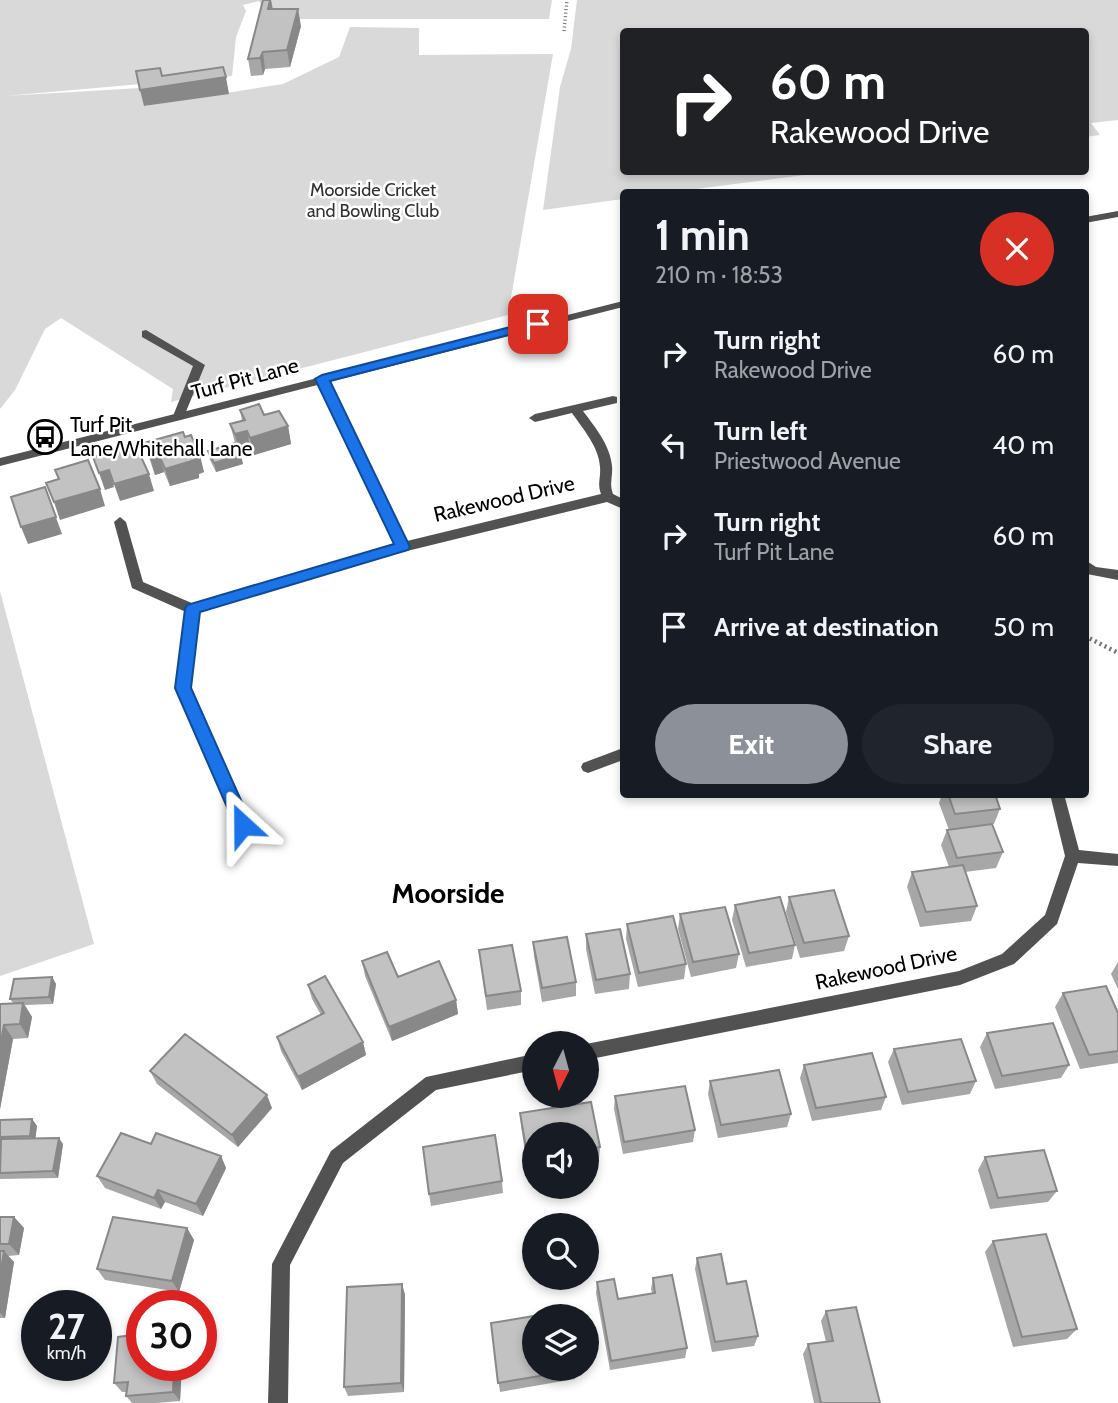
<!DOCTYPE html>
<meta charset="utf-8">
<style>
body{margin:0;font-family:Cabin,sans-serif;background:#20242c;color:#f1f3f6;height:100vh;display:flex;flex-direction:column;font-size:26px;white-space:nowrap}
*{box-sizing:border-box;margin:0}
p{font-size:23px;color:#9ea1a6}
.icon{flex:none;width:38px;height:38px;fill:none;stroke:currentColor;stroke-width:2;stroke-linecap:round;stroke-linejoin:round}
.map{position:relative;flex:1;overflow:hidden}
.panel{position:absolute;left:620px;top:189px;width:469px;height:609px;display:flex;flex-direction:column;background:#171b24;border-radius:7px;box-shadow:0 4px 10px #0003}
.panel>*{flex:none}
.hud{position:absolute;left:620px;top:28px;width:469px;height:147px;border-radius:7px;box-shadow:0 4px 10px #0003;background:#202124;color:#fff;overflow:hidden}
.needle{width:46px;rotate:186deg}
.tools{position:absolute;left:522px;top:1031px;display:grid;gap:14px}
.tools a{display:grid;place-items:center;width:77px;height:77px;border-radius:50%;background:#171b24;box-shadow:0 4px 10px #0003;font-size:35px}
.speed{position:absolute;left:21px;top:1290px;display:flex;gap:14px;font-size:35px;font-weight:700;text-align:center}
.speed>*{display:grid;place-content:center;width:91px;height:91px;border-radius:50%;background:#171b24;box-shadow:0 4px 10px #0003;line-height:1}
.speed small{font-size:18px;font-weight:400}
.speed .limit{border:10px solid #d22;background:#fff;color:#111}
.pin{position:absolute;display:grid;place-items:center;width:60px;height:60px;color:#fff;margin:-30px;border-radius:14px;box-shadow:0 4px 10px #0006}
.me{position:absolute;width:77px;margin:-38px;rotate:336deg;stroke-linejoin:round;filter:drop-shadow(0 0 5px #0008)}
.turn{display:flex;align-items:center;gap:24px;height:147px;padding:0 35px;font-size:32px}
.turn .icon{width:91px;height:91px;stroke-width:2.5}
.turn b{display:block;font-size:49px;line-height:60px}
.round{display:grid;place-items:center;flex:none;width:74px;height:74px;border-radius:37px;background:#20242c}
.overview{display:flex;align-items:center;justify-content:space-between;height:119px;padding:0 35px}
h1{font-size:42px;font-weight:800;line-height:52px}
.button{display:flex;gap:14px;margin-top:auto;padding:14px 35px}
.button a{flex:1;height:80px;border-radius:42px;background:#8c9099;color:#fff;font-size:28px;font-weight:800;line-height:80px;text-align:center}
.button a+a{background:#20242c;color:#f1f3f6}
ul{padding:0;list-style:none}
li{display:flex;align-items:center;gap:21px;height:91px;padding:0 35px}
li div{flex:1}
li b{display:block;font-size:26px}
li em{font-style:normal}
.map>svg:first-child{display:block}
.green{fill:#d9d9d9}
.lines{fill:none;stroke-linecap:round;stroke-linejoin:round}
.path-far1{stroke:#747474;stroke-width:3.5;stroke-dasharray:1 2.5;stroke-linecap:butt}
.path{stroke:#747474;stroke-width:4.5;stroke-dasharray:2 3.5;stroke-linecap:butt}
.service{fill:#525252;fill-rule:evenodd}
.minor{fill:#525252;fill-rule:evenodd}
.tertiary{fill:#525252;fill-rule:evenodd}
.wall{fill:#a7a7a7}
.shaded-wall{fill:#888}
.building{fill:#c2c2c2;stroke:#888;stroke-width:2}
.route{fill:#1a73e8;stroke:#114b97;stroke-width:2}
.labels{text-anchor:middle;stroke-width:5;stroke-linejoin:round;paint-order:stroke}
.far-park-label{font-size:18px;fill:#303030;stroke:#fff}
.street-label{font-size:21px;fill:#000;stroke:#fff}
.poi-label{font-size:21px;fill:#000;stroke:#fff;text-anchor:start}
.district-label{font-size:28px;font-weight:bold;fill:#000;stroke:#fff}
</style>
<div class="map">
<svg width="1118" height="1403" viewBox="0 0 1118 1403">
<rect width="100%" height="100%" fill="#fff"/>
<path class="green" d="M0,0H552L549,19H279L264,9L259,1L243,5L246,11L236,37L232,76L5,96L140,88L145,106L283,84L339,57L350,27L419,28V55L553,54L508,315L171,402L173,389L61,318L45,329L15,390L0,409Z
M577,0H1118V120L1091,123L1100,135L1085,137V32H623V172H828L673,192H623V199L543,210L560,87L571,49Z
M0,591L94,944L0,976Z"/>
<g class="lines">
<path class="path-far1" d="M564,31L567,0"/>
<path class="path" d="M1085,636L1118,653"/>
<path class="service" d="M146,330L205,365L183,419L179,420L173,416L193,366L142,337V331Z"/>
<path class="minor" d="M322,375L328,379L407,541L601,494C597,484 601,477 600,467C599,447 583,429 572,413L535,422L529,418L535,414L613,396L617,397V403L583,411C595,427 610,445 612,466C613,476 609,484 613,494L623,499V509L607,502L403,552L199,612L190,688L250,825L248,829L243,831L238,829L236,825L176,688L186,612L132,588L114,522L120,517L126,522L143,582L194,604L395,545L316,379Z
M1085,560L1096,567L1118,570V580L1087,574L1085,572Z
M623,748V760L588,773L583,771L581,767L583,763Z
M1050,794H1064L1079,850L1118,854V866L1078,863L1057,924L1014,964L960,985L586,1060V1044L959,971L1002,954L1045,915L1065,856Z
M534,1054V1070L436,1090L343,1163L290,1265L288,1403H268L272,1264L331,1151L426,1077Z"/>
<path class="tertiary" d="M1118,211V217L1085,223V217Z
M623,301V307L0,466V458Z"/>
</g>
<path class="wall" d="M263,0H271L273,9L301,26L290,67L265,69L263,75L251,76L248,59Z
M240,410L264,415L288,426L291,444L254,455L250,448L239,452L243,464L216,472L210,460L208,451L235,443L230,424L242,421Z
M144,443L204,472L199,474V478L170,486L164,472L155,475Z
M942,794H995L1000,809L994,824H992L1003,852L996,868L965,872L977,906L971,921L920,927L907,887L912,872L949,867L941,845L947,830H949L939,803Z
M789,897L849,936L844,951L800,958L786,912Z
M735,905L795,945L792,959L746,967L732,920Z
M680,914L739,954L736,968L691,977L678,929Z
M627,924L686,964L684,979L638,987L626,939Z
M586,934L630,974L629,989L595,994L586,949Z
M533,942L576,982V996L542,1002L534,956Z
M479,950L521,991V1005L487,1010Z
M362,961L398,977L456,1000L458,1014L392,1041L365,976Z
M1118,962V989L1111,974Z
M52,977L56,984L53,1004L25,1005L32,1017L28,1038L13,1039L0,1109V1004L13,1003L10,999Z
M308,985L363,1042L366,1055L302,1090L281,1051L277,1037L321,1015L312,999Z
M1063,993L1118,1013V1063L1080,1069L1055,1007Z
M987,1033L1069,1065L1061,1078L995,1089L980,1047Z
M894,1049L976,1081L970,1094L902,1105L888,1062Z
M804,1065L886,1097L881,1110L812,1121L800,1078Z
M150,1071L272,1108L238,1147L157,1084Z
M710,1081L791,1114L787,1127L718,1138L708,1094Z
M615,1096L695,1130L693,1142L623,1154L614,1109Z
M591,1102L600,1147L599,1159L586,1162V1134H534V1170L528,1171L521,1126L520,1113Z
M32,1119L37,1126L35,1138L63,1144L58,1178L0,1179V1120Z
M151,1144L221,1156L226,1168L203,1216L165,1202L161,1209L105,1188L97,1176Z
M985,1157L1057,1191L1048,1202L990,1209L978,1170Z
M502,1181L503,1193L431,1206L429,1194Z
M0,1217H14L24,1228L19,1255L8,1256L14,1262L5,1318H0Z
M187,1228L194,1240L179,1292L105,1280L97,1269Z
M993,1241L1077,1329L1067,1339L1013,1347L985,1252Z
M697,1258L727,1284L758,1336L754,1346L712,1352L695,1269Z
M653,1278L687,1348L685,1358L610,1370L596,1293L597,1282L618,1299L652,1293L651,1289Z
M402,1284L405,1295L404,1392L348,1396L344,1387Z
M826,1311L880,1403H814L803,1354L808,1344L826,1342L821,1321Z
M491,1323L576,1368L575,1379L500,1392Z
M142,1365H182L180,1401L157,1403H132L126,1396L127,1392H122L114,1383Z"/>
<path class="shaded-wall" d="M270,0H271L273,13L268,9Z
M298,9L301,26L290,67L287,50Z
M263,52L265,69L263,75L260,58Z
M226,77L229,94L144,106L140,90Z
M288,426L291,444L254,455L250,438Z
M247,431L250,448L239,452L235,434Z
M159,455L164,472L155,475L150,457Z
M200,455L204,472L199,474V478L170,486L165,469Z
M241,455L243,464L216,472L214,463Z
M109,470L114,487L105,490L99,473Z
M149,474L154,491L120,501L114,484Z
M45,487L62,534L28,544L21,527Z
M100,489L105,506L60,520L54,502Z
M52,977L56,984L53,1004L49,997Z
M456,1000L458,1014L392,1041L389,1027Z
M23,1003L32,1017L28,1038L20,1024Z
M4,1025L13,1039L0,1109V1046Z
M363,1042L366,1055L302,1090L298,1077Z
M267,1095L272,1108L238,1147L232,1135Z
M32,1119L37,1126L35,1142L30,1136Z
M59,1138L63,1144L58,1178L53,1171Z
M221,1156L226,1168L203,1216L196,1204Z
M158,1190L165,1202L161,1209L154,1198Z
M14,1217L24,1228L19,1255L9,1244Z
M187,1228L194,1240L179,1292L172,1281Z
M4,1251L14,1262L5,1318L0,1313V1276Z
M402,1284L405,1295L404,1392L401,1383Z
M174,1365H182L180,1401L173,1392Z"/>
<path class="building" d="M263,0H270L268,9H298L287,50L263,52L260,58L248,59Z
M223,67L226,77L140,90L136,71L160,68L162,76Z
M259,404L264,415L279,411L288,426L250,438L247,431L235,434L230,424L245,420L240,410Z
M183,432L185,437L191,435L200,455L193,457L195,460L165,469L159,455L150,457L144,443Z
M235,443L241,455L214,463L208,451Z
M136,446L149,474L114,484L109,470L99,473L93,457Z
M88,460L100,489L54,502L46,483L59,479L55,470Z
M45,487L56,517L21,527L11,497Z
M948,794H995L1000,809L955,814Z
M992,824L1003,852L957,858L947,830Z
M963,865L977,906L926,912L912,872Z
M834,890L849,936L804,943L789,897Z
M780,897L795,945L749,953L735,905Z
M725,907L739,954L693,962L680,914Z
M673,916L686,964L639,973L627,924Z
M620,929L630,974L596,980L586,934Z
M567,937L576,982L542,988L533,942Z
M512,945L521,991L486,996L479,950Z
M387,952L398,977L439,961L456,1000L389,1027L362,961Z
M325,976L363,1042L298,1077L277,1037L324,1013L308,985Z
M52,977L49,997L10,999L14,979Z
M1106,986L1118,1013V1051L1089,1055L1063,993Z
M23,1003L20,1024L4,1025L0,1046V1004Z
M1053,1023L1069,1065L1002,1076L987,1033Z
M185,1034L267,1095L232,1135L150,1071Z
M961,1039L976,1081L908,1092L894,1049Z
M872,1053L886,1097L816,1108L804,1065Z
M779,1070L791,1114L721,1125L710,1081Z
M685,1086L695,1130L624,1142L615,1096Z
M591,1102L600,1147L586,1149V1134H534V1158L528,1159L520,1113Z
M32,1119L30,1136L0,1137V1120Z
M121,1133L151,1144L156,1133L221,1156L196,1204L158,1190L154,1198L97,1176Z
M495,1135L502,1181L429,1194L423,1147Z
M59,1138L53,1171L0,1173L1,1139Z
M1044,1150L1057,1191L998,1198L985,1157Z
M0,1217H14L9,1244H0Z
M113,1217L187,1228L172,1281L97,1269Z
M1046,1234L1077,1329L1022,1337L993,1241Z
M0,1251H4L0,1276Z
M721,1254L727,1284L746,1281L758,1336L715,1342L697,1258Z
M672,1275L687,1348L611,1361L597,1282L614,1279L618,1299L655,1293L653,1278Z
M402,1284L401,1383L344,1387L347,1287Z
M856,1307L880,1403H821L808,1344L833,1341L826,1311Z
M566,1311L567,1316H535Z
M534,1316V1368H576V1370L498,1383L491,1323Z
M142,1334V1365H174L173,1392L126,1396L128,1382L114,1383L118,1337Z"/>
<path class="route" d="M538,320L545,324L543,326L330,381L410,547L408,550L200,612L191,688L252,825L249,830H237L175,688L185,609L187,605L394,544L315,379L322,375Z"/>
<defs>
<g id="bus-ring" transform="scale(1.75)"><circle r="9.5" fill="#fff" stroke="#000" stroke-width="1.5"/><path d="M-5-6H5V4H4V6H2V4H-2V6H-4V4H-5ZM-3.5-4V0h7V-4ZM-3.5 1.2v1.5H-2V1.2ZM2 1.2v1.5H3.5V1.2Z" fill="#000"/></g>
</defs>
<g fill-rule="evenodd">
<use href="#bus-ring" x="45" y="437"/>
</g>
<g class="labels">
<g class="far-park-label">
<text x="373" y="196">Moorside Cricket<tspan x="373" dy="21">and Bowling Club</tspan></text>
</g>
<g class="street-label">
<text transform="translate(245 379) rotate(-15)" y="7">Turf Pit Lane</text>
<text transform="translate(504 499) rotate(-13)" y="7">Rakewood Drive</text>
<text transform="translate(886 968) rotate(-12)" y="7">Rakewood Drive</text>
</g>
<g class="poi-label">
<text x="70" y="432">Turf Pit<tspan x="70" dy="24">Lane/Whitehall Lane</tspan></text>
</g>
<g class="district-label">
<text x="448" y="903">Moorside</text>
</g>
</g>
</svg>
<div class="tools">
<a><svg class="needle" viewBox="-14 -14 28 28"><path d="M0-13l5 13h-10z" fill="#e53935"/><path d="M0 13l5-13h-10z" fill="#9ea1a6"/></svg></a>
<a><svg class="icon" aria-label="sound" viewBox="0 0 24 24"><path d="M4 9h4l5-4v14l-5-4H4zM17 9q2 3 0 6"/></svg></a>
<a><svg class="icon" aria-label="search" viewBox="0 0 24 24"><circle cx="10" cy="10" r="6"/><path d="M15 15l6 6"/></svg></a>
<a><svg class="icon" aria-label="layers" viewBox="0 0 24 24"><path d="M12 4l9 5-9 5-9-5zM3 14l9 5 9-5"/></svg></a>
</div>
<div class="speed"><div>27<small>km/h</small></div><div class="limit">30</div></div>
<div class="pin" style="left:538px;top:324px;background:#d93025"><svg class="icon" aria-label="arrive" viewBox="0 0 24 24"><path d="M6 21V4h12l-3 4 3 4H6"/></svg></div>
<svg class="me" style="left:243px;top:825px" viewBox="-20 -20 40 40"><path d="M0-17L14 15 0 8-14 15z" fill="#1a73e8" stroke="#fff" stroke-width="4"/></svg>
<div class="hud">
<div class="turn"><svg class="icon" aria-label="right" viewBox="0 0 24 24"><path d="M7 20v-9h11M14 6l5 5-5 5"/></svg><div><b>60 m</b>Rakewood Drive</div></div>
</div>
<section class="panel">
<div class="overview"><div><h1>1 min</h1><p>210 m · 18:53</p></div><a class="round" style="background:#d93025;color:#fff"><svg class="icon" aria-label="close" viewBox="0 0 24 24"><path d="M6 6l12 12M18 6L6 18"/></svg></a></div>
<ul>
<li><svg class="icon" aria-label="right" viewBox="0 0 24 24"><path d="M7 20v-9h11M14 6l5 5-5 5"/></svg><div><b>Turn right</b><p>Rakewood Drive</p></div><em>60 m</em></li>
<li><svg class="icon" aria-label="left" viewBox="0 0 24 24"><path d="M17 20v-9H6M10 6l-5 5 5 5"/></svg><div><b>Turn left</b><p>Priestwood Avenue</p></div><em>40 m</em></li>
<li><svg class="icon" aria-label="right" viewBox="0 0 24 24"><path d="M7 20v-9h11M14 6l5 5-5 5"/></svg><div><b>Turn right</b><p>Turf Pit Lane</p></div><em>60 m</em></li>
<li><svg class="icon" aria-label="arrive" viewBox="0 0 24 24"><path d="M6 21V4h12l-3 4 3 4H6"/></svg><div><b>Arrive at destination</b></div><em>50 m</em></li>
</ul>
<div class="button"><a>Exit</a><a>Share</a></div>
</section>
</div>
